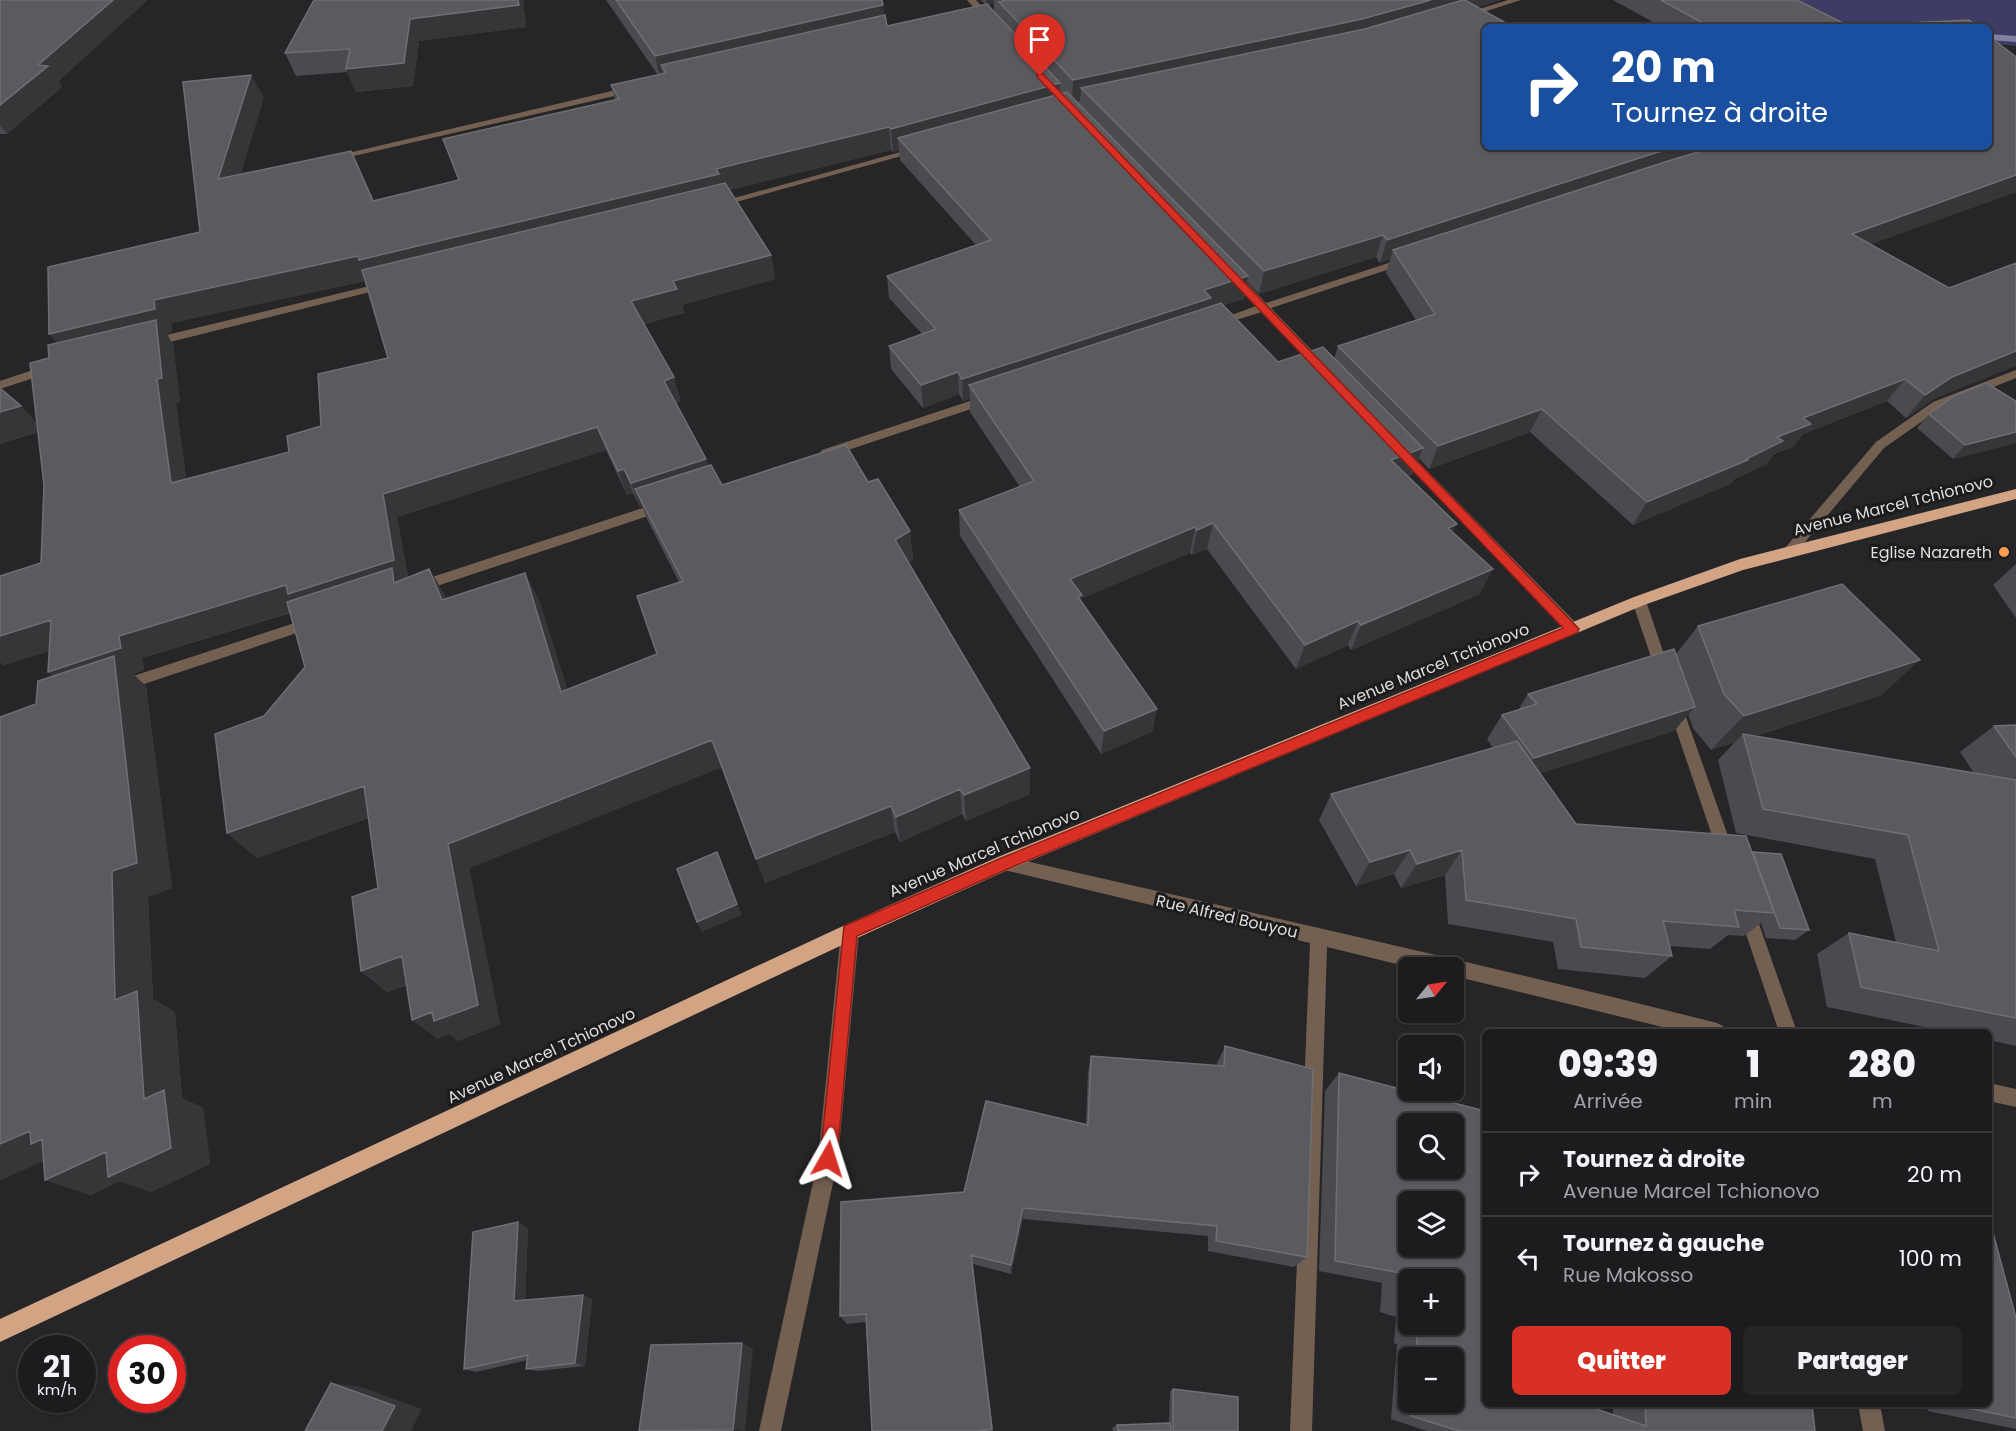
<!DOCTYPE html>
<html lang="fr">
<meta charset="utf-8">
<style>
body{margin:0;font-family:Poppins,sans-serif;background:#252528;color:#f1f3f6;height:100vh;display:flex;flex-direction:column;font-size:22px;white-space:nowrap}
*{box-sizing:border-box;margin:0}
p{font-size:20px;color:#a0a1a4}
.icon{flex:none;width:33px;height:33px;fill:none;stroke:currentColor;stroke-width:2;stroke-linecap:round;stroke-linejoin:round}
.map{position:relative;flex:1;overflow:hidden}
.drawer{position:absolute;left:1482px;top:1029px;width:510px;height:378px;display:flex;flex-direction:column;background:#1c1c1f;border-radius:9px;box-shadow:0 2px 4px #0004,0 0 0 2px #3a3a3d}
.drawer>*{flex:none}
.guide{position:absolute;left:1482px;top:24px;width:510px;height:126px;border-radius:9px;box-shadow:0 2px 4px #0004,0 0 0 2px #3a3a3d;background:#1a4fa0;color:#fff;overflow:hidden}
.needle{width:39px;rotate:60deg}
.fabs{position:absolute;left:1398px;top:957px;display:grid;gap:12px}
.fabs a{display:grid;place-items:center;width:66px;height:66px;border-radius:9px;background:#1c1c1f;box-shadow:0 2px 4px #0004,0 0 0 2px #3a3a3d;font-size:30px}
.speed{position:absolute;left:18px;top:1335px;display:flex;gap:12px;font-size:30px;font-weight:700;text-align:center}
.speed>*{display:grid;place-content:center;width:78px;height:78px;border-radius:50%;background:#1c1c1f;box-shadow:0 2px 4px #0004,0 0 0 2px #3a3a3d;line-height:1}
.speed small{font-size:15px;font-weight:400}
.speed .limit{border:9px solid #d22;background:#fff;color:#111}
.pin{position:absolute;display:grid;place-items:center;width:51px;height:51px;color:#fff;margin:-62px -26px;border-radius:50% 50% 50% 0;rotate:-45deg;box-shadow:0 0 6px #0007}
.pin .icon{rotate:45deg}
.me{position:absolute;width:66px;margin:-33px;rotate:6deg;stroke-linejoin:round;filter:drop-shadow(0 0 4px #0008)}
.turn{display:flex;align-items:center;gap:21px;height:126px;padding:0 30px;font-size:27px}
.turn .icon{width:78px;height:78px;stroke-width:2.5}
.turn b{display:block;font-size:42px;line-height:51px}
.eta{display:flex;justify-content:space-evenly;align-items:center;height:102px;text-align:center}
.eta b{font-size:36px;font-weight:800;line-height:42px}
.primary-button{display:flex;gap:12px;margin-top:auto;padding:12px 30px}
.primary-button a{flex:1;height:69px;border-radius:9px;background:#d93025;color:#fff;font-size:24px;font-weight:800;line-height:69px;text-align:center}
.primary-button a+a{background:#252528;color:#f1f3f6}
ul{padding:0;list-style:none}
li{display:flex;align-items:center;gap:18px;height:84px;padding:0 30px;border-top:2px solid #3a3a3d}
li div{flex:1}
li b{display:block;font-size:22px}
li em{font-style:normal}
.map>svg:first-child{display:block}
.green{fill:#3e3b64}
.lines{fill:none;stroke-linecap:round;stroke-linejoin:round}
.stream{fill:#817fa2;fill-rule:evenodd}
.minor{fill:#746051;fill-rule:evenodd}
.trunk{fill:#d2a483;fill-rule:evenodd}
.wall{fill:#4b4b4f;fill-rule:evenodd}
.shaded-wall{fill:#363639}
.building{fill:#5b5b5f;stroke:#6f6f73;stroke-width:1.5;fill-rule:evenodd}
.route{fill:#d93025;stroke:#8d1f18;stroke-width:1.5}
.poi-dot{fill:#fb9e51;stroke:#1c1c1f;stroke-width:2}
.labels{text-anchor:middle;stroke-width:6;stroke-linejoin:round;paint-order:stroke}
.street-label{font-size:16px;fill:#dedee0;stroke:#1c1c1f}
.poi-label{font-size:16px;fill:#dedee0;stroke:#1c1c1f;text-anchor:end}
</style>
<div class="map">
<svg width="2016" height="1431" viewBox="0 0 2016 1431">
<rect width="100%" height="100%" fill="#262629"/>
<path class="green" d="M1775,0H2016V46L1989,43V27H1852Z"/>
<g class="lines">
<path class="stream" d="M1989,34L2016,36V42L1989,40Z"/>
<path class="minor" d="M967,0H976L993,18V22H987Z
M1508,0H1521L1468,17L1461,15Z
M633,86L638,89L636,91L332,161L327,158Z
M915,148L923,150L722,206L713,204Z
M1407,257L1411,258V262L1271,308L1325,364V370H1317L1262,312L1216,326L1210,323L1256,306L1228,276V272H1236L1266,303Z
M386,282L390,283V287L150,347L144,343L150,339Z
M51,364L55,365V371L0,389V381Z
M2016,370V378L1941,408L1884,448L1795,554H1785L1783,551L1785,548L1876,442L1933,402Z
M988,395L992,396V402L830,456L826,457L820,453L822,450Z
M1402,448L1406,449L1578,625L1580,629L1578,633H1568L1398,455L1396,452L1398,449Z
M664,501L671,506L669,509L419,592L412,587L414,583Z
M1639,596L1646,601L1670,672L1668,676H1658L1656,672L1632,601Z
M313,617L318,618L320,622L318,626L120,692L115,690L113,686L115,682Z
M1674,697L1679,699L1681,703L1734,853L1732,858L1726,860L1720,858L1718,853L1667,703L1669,699Z
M1004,856C1242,911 1480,963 1717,1023L1723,1026L1726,1032H1683L1454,976V968H1413L1327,947L1312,1431H1290L1310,943L1004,870L998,868L996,863L998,858Z
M1746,902L1752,905L1754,910L1797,1032H1779L1738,910L1740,905Z
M850,924L856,926L859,932L838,1159L781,1431H759L818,1159L841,932L844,926Z
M1989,1083L2016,1089V1107L1989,1101Z
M1858,1404H1880L1885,1431H1863Z"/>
<path class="trunk" d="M2016,489V499L1743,570L1644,605L1010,869L857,938L0,1342V1319L843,926L998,857L1634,597L1740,559Z"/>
</g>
<path class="wall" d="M0,0L62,87L7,134H0Z
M314,0H523L526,27L419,41L413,86L356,92L347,72L296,76L285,53Z
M606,0H882L884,16L887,26L986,5L981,0H1500L1477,7L1485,147L2016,192L1870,244L1932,400L1906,418L1887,401L1803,434L1793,447L1774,454L1767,464L1734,479L1732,483L1633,525L1530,432L1429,469L1419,458L1412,474L1408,476L1453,533L1480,594L1351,650L1348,645L1296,669L1207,549L1192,555L1190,553L1082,598L1081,601L1157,709L1152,732L1101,754L960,536L959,510L1020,487L970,412V399L963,401L959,394L923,408L891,369L889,346L922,334L889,298L887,276L976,245L900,160L899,150L893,152L891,150L729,190L771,255L775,279L682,305L684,313L644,324L681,401L676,403L708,466L722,485L868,482L910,531L913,560L908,563L1030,768V794L966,821L962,814L900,842L895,832L765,883L722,767L469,868L500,1024L458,1041L449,1034L437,1039L407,985L387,992L361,971L378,888L369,818L257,858L227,833L264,716L305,667L290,613L142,658L144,670L133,674L146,686L172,888L148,897L153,999L175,1012L182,1098L203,1108L210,1164L151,1192L120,1181L91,1195L45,1180L43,1161L0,1180V717L36,704L53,676L48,672L49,651L4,665L0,662V576L41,563L44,485L38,432L0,444V388L21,406L37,424L57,343L200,232L264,97L240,175L362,174L374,201L459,180L615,100L611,85L658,75ZM994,3V12L987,5ZM1376,257L1380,263L1390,259L1386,273L1416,320L1338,346L1334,359L1278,362L1223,305L1244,299L1247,282L1259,294ZM365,281L388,358L321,426L289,452L186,479L176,403L180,402L173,344L166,333L172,332L171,323ZM606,450L627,495L633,493L640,507L642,506L647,519L679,582L657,654L567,689L540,603L525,573L448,599L408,577L397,517Z
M1613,0H1797L1849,26L1978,27H1662Z
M2016,401V443L1953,459L1917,428L1929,414Z
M2016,564V618L1993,585Z
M1698,626L1882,695L1755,736L1974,773L1960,752L1994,726L2016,725V1046L1989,1040V1032H1949L1827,1007L1817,954L1849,933L1896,942L1875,859L1736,833L1718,760L1735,742L1711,750L1693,728L1688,714L1674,731L1540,773L1576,824L1752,852L1809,930L1795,940L1766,938L1761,923L1744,936L1728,935L1710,949L1670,946L1672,956L1645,978L1558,969L1553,942L1448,924L1445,875L1401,888L1394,874L1356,886L1319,820L1331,794L1493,748L1487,739L1502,715L1518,710L1528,694L1676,654Z
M1225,1046L1307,1257L1294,1267L1208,1251V1236L1023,1219L1011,1274L973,1264L993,1431H872L866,1322L847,1324L840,1316L964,1192L1086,1125L1088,1072L1091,1056L1217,1066V1063Z
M1339,1073L1485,1111V1404H1582L1613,1415V1404H1812L1815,1431H1427L1391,1419L1397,1344L1394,1343L1396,1317L1380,1312L1382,1283L1319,1271L1325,1091ZM1408,1124H1454V1168H1408ZM1408,1202H1454V1246H1408ZM1408,1280H1454V1324H1408ZM1408,1358H1454V1402H1408Z
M528,1228L525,1300L592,1299L585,1366L537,1371L526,1369L528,1360L476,1372L464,1369Z
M2016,1318V1429L1928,1411L1926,1404H1989Z
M1173,1389L1238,1431H1113L1112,1428L1117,1425L1169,1423L1170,1391Z"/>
<path class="shaded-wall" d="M113,0H148L59,81L62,87L7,134L0,125V105L38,65Z
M518,0H523L526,27L419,41L413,86L356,92L346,69L410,19Z
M986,0H994V3L986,5Z
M1431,0H1500L1356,41L1081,88L1080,101L1072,103L1073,80Z
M883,5L885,28L666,73L661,65L664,79L661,80L655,56Z
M251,75L264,97L232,203L218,179Z
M1060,83L1059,106L898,138L899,150L893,152L891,129Z
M889,127L891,150L369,280L171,323L172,332L166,333L173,344L180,402L176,403L190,507L171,483L157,379L68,357L49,334L154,300Z
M1678,147H1746L1393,250L1390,259L1380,263L1387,240L1655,153Z
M351,151L362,174L385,224L373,201Z
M2016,175V192L1836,257L1852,234Z
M1383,235L1376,257L1259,294L1264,271Z
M771,255L775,279L682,305L684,313L639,326L631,301L673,281Z
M1248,276L1244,299L969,385L970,399L963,401L962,379L1204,290Z
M2016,351V366L1932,400L1906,418L1925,395L1952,377Z
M958,372L959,394L923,408L921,385Z
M674,377L681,401L671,405L664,381Z
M1905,379L1887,401L1803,434L1793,447L1774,454L1767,464L1734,479L1732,483L1633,525L1647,502L1746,459L1803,418Z
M21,406L43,431L0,444V412Z
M1542,409L1530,432L1429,469L1438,446Z
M597,427L606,450L397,517L409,583L301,609L142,658L144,670L133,674L146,686L172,888L148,897L153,999L175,1012L182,1098L203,1108L210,1164L151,1192L120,1181L91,1195L45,1180L144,1099L115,1000L74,693L48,672L119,636L383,494Z
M2016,432V443L1953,459L1965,445Z
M1423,448L1412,474L1382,486L1391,460Z
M706,459L713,483L635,489L642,506L640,507L631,483Z
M624,469L633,493L627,495L618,471Z
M1213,523L1207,549L1192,555L1197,530Z
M1457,524L1445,550L1448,528Z
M1195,527L1190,553L1082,598L1080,620L1070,579Z
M910,531L913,560L898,569L895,540Z
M429,569L447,598L442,600Z
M1493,569L1480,594L1351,650L1361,625Z
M525,573L540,603L577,719L561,692Z
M51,620L75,643L4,665L0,662V636Z
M1358,621L1348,645L1296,669L1305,645Z
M1920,660L1882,695L1744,739L1743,734L1735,742L1711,750L1744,716Z
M1695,707L1674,731L1517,781L1534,758Z
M1157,709L1152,732L1101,754L1104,731Z
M712,740L723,767L469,868L500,1024L458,1041L449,1034L437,1039L412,1020L448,844Z
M1030,768V794L966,821L964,795Z
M364,786L388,811L257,858L227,833Z
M960,789L962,814L900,842L896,817Z
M891,806L895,832L765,883L756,859Z
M1410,850L1394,874L1356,886L1370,862Z
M1462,850L1445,875L1401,888L1417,864Z
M717,852L742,915L702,932L697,922Z
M402,956L426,977L387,992L361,971Z
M30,1131L60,1154L0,1180V1144Z
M1023,1208V1219L1011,1274V1265Z
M518,1222L528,1228L525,1305L514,1301Z
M583,1295L592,1299L585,1366L575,1363Z
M742,1343L753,1349L745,1431L733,1430Z
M331,1383L361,1387L422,1409L411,1431H382Z"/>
<path class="building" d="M0,0H113L38,65L48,66L0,105Z
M314,0H518L519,5L410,19L404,63L346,69L350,49L285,53Z
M616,0H882L883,5L655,56Z
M1003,0H1431L1362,19L1073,80L999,2L1004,1Z
M1463,0H1465L1513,27H1485V147H1678L1655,153L1387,240L1383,235L1264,271L1081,88L1365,29Z
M1661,0H1797L1849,26L1969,20L1978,27H1684L1703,23Z
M987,4L1060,83L891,129L889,127L716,169L719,174L359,260L358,256L154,300L155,309L49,334L48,267L200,232L183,82L251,75L218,179L351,151L373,201L459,180L443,139L619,99L611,85L666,73L661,65L885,15L887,26Z
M1989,36L2016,57V175L1852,234L1949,288L2016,263V351L1952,377L1925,395L1905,379L1803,418L1811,424L1777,437L1783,441L1746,459L1748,460L1647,502L1542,409L1438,446L1338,346L1435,314L1393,250L1665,162L1714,147H1989Z
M1067,92L1248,276L1204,290L1211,298L962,379L958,372L921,385L889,346L936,329L887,276L991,240L898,138Z
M725,183L771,255L673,281L677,289L631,301L674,377L664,381L706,459L631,483L624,469L618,471L597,427L383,494L394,560L288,594L286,585L119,636L121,648L48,672L51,620L0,636V576L41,563L44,485L30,363L49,358L48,345L156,320L162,378L157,379L171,483L289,452L287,436L321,426L318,374L388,358L362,270Z
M1221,303L1278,362L1323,347L1423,448L1391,460L1457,524L1448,528L1493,569L1361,625L1358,621L1305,645L1213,523L1197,530L1195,527L1070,579L1082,595L1078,597L1157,709L1104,731L959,510L1034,481L969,385Z
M1986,383L2016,401V432L1965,445L1929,414L1954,396Z
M0,388L21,406L0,412Z
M846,445L868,482L878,479L910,531L895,540L1030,768L964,795L960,789L896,817L891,806L756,859L712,740L448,844L478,1005L434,1021L432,1012L412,1020L402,956L361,971L352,897L378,888L364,786L227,833L215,734L264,716L305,667L287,602L392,568L394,583L429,569L442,600L525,573L561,692L657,654L637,596L683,581L635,489L711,465L722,485Z
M1842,584L1920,660L1744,716L1724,694L1698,626Z
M1674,649L1695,707L1534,758L1502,715L1537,704L1528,694Z
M114,656L137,863L112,871L115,1000L137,991L144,1099L164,1090L171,1148L108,1177L106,1152L45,1180L42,1139L31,1144L30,1131L0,1144V717L36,704L38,681Z
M2016,725V757L1994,726Z
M1743,734L2016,780V1018L1861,987L1849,933L1939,951L1908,835L1763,809Z
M1517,741L1576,824L1746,836L1774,913L1734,910L1739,927L1663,921L1672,956L1581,947L1576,919L1466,900L1462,850L1417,864L1410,850L1370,862L1331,794Z
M717,852L737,904L697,922L677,869Z
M1753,852L1781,854L1809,930L1780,928Z
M1225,1046L1313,1069L1307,1257L1216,1241L1217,1226L1023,1208L1011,1265L971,1255L992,1429L980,1431H872L866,1314L840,1316L841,1202L964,1192L986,1101L1088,1125L1091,1056L1224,1066Z
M1339,1073L1485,1111V1404H1582L1646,1426L1645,1404H1812L1815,1431H1459L1411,1416L1412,1402H1454V1358H1416L1417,1337L1414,1336L1415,1324H1454V1280H1408V1306L1399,1303L1401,1273L1335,1261ZM1408,1124H1454V1168H1408ZM1408,1202H1454V1246H1408Z
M1989,1218L2016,1318V1418L1968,1408L1967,1404H1989Z
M518,1222L514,1301L583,1295L575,1363L526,1369L528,1355L464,1369L473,1232Z
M742,1343L733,1430L639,1431L651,1345Z
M331,1383L395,1406L382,1431H305Z
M1173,1389L1238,1397V1431H1173Z
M1170,1423L1171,1431H1118L1117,1425Z"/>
<path class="route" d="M1037,74H1043L1579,629L1577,633L1010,868L857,936L837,1159L834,1165L828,1168L822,1165L820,1159L844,926L999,859L1563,628L1037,77Z"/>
<circle class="poi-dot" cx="2004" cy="552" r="6"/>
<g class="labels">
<g class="street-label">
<text transform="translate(1893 505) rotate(-14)" y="6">Avenue Marcel Tchionovo</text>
<text transform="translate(1433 666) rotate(-22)" y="6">Avenue Marcel Tchionovo</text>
<text transform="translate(984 852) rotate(-23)" y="6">Avenue Marcel Tchionovo</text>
<text transform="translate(1227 916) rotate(13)" y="6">Rue Alfred Bouyou</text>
<text transform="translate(541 1055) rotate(-25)" y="6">Avenue Marcel Tchionovo</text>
</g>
<g class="poi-label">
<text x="1992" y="558">Eglise Nazareth</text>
</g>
</g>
</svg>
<div class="fabs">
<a><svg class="needle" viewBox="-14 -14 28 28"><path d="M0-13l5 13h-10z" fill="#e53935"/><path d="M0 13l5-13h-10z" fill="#a0a1a4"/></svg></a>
<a><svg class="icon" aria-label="sound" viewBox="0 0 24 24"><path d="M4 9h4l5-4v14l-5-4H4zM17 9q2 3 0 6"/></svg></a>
<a><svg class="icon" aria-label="search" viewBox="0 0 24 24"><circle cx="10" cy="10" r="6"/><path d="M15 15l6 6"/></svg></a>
<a><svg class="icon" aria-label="layers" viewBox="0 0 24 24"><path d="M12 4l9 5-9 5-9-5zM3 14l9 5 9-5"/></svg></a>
<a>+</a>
<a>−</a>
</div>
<div class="speed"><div>21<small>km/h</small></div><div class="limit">30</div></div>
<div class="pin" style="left:1040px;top:76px;background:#d93025"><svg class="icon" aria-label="arrive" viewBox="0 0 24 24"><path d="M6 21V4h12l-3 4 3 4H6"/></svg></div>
<svg class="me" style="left:828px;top:1159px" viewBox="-20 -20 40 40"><path d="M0-17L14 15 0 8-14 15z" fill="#d93025" stroke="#fff" stroke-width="4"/></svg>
<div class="guide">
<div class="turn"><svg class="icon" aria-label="right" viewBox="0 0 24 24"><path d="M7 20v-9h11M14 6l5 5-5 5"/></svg><div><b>20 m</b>Tournez à droite</div></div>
</div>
<section class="drawer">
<div class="eta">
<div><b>09:39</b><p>Arrivée</p></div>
<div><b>1</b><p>min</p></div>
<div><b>280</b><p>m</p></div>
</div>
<ul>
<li><svg class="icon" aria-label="right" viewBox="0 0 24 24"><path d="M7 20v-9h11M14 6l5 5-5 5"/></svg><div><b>Tournez à droite</b><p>Avenue Marcel Tchionovo</p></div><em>20 m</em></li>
<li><svg class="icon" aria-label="left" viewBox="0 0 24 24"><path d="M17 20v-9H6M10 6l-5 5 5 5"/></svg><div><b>Tournez à gauche</b><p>Rue Makosso</p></div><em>100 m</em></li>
</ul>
<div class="primary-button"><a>Quitter</a><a>Partager</a></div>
</section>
</div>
